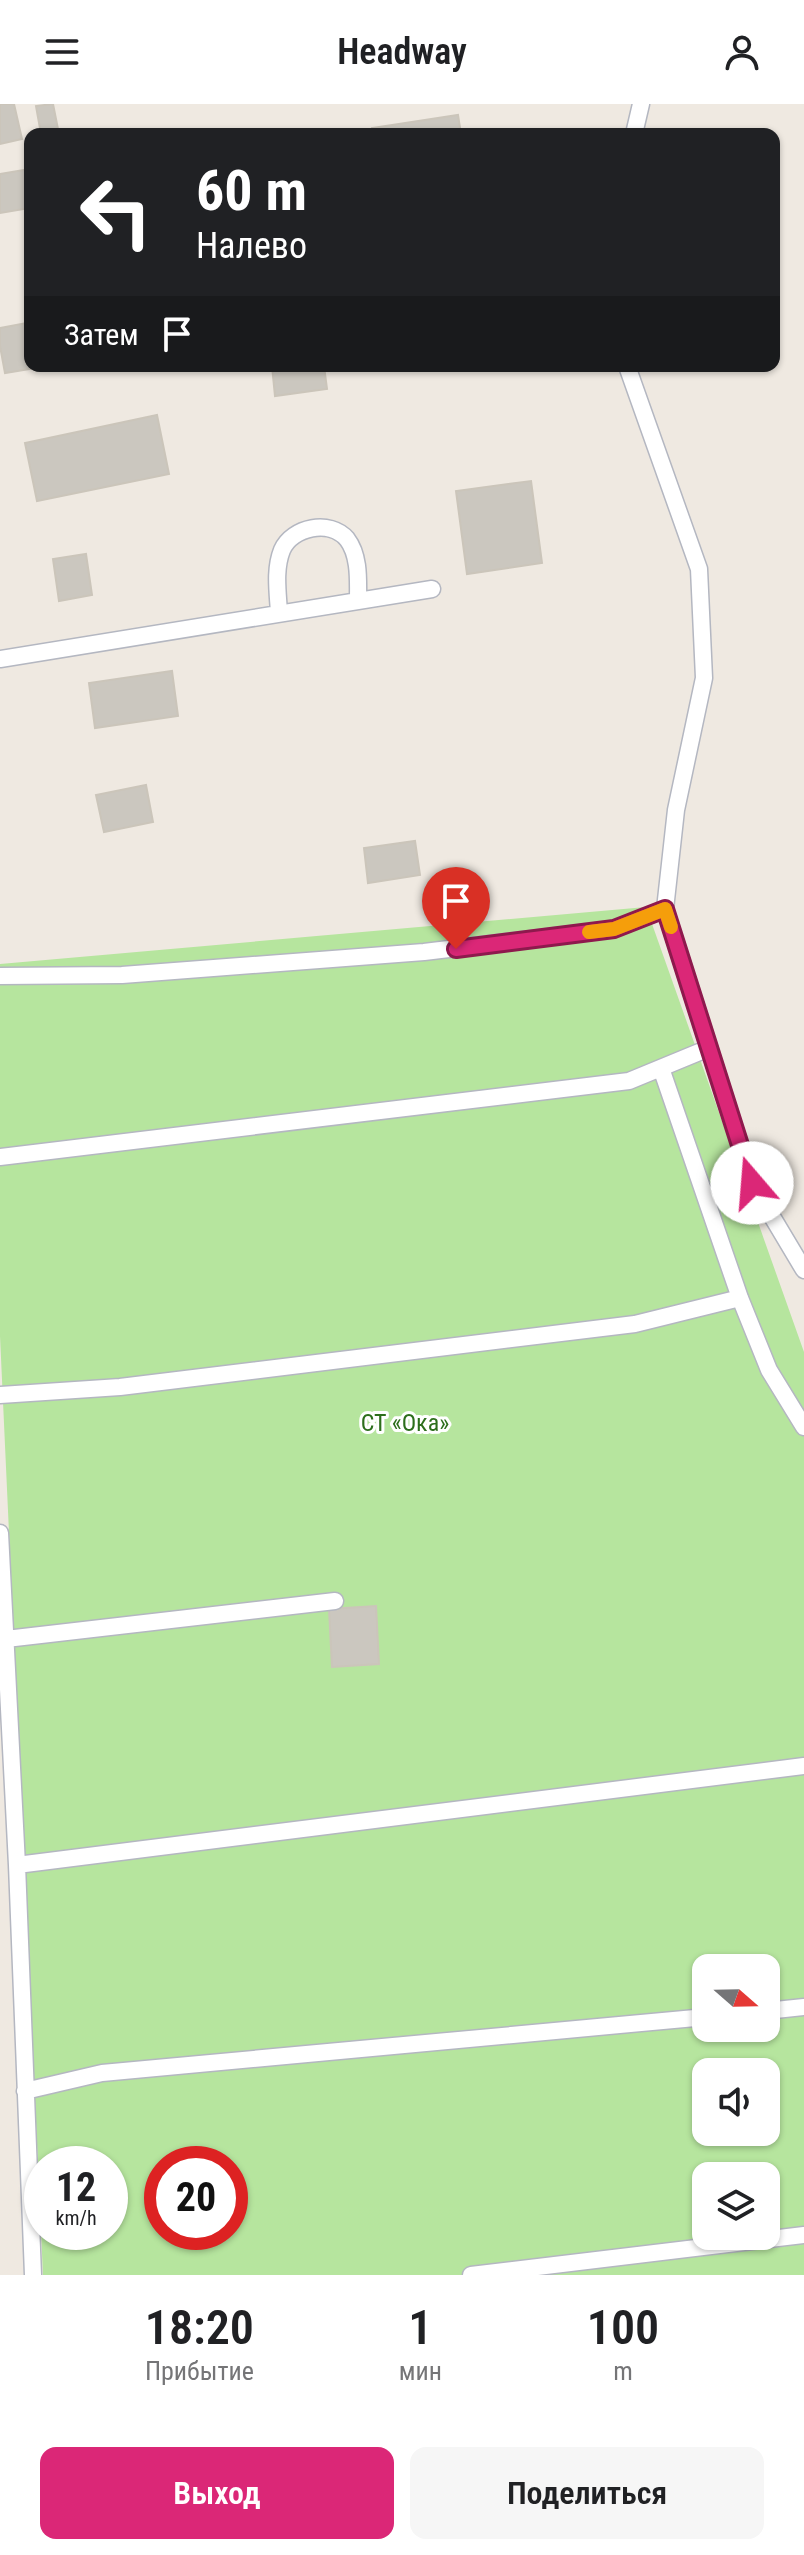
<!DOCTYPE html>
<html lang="ru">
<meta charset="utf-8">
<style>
body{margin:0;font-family:"Roboto Condensed",sans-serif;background:#f6f6f6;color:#202124;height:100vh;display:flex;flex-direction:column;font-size:30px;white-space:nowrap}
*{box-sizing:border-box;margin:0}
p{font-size:26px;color:#757577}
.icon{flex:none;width:44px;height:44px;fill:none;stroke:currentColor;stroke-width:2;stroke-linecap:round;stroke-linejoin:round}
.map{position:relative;height:2171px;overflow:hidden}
.side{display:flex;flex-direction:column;background:#fff;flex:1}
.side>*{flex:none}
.banner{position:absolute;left:24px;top:24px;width:756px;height:244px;border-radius:16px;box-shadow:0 2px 6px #0004;background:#202124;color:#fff;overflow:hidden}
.needle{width:52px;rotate:110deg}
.buttons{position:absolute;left:692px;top:1850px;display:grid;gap:16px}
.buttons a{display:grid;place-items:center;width:88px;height:88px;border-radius:16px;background:#fff;box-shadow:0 2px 6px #0004;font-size:40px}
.speed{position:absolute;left:24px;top:2042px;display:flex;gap:16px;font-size:40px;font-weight:700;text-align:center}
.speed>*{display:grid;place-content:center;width:104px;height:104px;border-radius:50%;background:#fff;box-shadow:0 2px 6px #0004;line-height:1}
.speed small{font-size:20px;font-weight:400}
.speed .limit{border:12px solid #d22;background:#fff;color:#111}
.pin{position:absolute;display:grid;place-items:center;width:68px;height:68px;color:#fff;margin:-82px -34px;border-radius:50% 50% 50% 0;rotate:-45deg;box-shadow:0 0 8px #0007}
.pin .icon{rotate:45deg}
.me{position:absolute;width:88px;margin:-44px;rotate:342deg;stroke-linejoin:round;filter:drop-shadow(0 0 6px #0008)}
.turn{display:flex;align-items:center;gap:28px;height:168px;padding:0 40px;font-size:36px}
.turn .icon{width:104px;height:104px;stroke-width:2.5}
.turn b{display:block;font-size:56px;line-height:68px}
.then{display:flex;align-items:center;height:76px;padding:0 40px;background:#0003;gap:16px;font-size:30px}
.eta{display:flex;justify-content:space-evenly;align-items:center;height:136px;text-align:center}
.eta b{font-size:48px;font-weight:600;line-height:56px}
.button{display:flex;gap:16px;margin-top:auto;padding:16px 40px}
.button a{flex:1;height:92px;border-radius:16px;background:#db2777;color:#fff;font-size:32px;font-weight:600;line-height:92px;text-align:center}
.button a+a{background:#f6f6f6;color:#202124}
header{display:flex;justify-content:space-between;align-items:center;height:104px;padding:0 40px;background:#fff;font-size:36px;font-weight:600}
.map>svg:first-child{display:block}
.green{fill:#b6e59e;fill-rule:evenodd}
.building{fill:#cbc7bf;stroke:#cbc5ba;stroke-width:2}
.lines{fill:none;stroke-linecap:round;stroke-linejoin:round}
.lane-casing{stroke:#b4b7c1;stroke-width:19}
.lane{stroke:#fff;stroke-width:16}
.route-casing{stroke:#8e194d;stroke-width:20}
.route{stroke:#db2777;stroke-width:14}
.slow{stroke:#f59e0b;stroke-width:14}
.labels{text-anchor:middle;stroke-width:6;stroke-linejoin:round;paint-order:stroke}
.park-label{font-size:24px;fill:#2c6e1b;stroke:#fff}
</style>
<header><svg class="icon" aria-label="menu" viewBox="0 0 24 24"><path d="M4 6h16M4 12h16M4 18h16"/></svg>Headway<svg class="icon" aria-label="person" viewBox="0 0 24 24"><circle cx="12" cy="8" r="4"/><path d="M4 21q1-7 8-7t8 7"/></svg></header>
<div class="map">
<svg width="804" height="2171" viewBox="0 0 804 2171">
<rect width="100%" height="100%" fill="#efe9e1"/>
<path class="green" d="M646,803L804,1248V2171H43L0,1232V860ZM706,1864H766V1924H706ZM706,1968H766V2028H706ZM42,2060H110V2128H42ZM162,2060H230V2128H162ZM706,2072H766V2132H706Z"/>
<path class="building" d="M0,0H14L22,35L0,40Z
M53,0L59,30H41L36,2Z
M458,11L461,30H373L372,24Z
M30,65V104L0,109V70Z
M27,219L30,262L35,264L5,269L0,242V224Z
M272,262H324L327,285L275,292Z
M157,311L169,370L37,397L25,339Z
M531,377L542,459L467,470L456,387Z
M86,450L92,491L59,497L53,455Z
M172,567L178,612L95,624L89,579Z
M146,681L153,718L104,728L96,691Z
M415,737L420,771L368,779L364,744Z
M376,1502L379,1560L332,1563L329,1505Z"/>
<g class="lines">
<g class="lane-casing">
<path id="lane" d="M634,30L641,0
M279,509C278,489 274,466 282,446C292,423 330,415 347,435C360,452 358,477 358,497
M0,555L432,485
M665,805L752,1079L804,1166
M0,872L122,871L424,848L614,825L665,805L676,706L704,574L699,465L627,262
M661,964L740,1194L769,1266L804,1323
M0,1053L629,977L709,944
M0,1291L120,1283L635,1220L740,1194
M0,1429L17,1761L33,2171
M6,1535L335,1497
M17,1761L804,1662
M766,1907L804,1903
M25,1987L102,1969L706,1913
M471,2171L804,2131"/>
</g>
<use href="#lane" class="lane"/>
</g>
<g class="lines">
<g class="route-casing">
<path id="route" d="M456,845L614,825L665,805L752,1079"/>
</g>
<use href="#route" class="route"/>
<path class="slow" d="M589,828L614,825L665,805L671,823"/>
</g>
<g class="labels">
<g class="park-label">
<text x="405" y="1327">СТ «Ока»</text>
</g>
</g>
</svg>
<div class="buttons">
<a><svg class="needle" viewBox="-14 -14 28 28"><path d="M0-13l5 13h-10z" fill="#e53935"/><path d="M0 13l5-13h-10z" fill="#757577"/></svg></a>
<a><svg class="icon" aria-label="sound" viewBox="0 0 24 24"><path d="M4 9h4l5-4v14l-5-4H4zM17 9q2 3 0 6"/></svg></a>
<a><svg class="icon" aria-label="layers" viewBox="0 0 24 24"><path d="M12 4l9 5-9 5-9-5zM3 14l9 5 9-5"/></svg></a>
</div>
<div class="speed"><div>12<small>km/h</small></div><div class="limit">20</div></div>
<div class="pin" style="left:456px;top:845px;background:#d93025"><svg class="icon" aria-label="arrive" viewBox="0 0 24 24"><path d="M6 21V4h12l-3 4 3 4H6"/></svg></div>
<svg class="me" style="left:752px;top:1079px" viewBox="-20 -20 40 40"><circle r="19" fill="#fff"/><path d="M0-13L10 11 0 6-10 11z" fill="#db2777"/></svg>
<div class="banner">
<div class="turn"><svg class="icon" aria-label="left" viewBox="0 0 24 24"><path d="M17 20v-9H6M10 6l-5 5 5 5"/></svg><div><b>60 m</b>Налево</div></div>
<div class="then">Затем<svg class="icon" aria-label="arrive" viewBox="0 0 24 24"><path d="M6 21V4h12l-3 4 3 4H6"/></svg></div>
</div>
</div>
<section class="side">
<div class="eta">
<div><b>18:20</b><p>Прибытие</p></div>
<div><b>1</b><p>мин</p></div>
<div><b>100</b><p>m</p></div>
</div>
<div class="button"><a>Выход</a><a>Поделиться</a></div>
</section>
